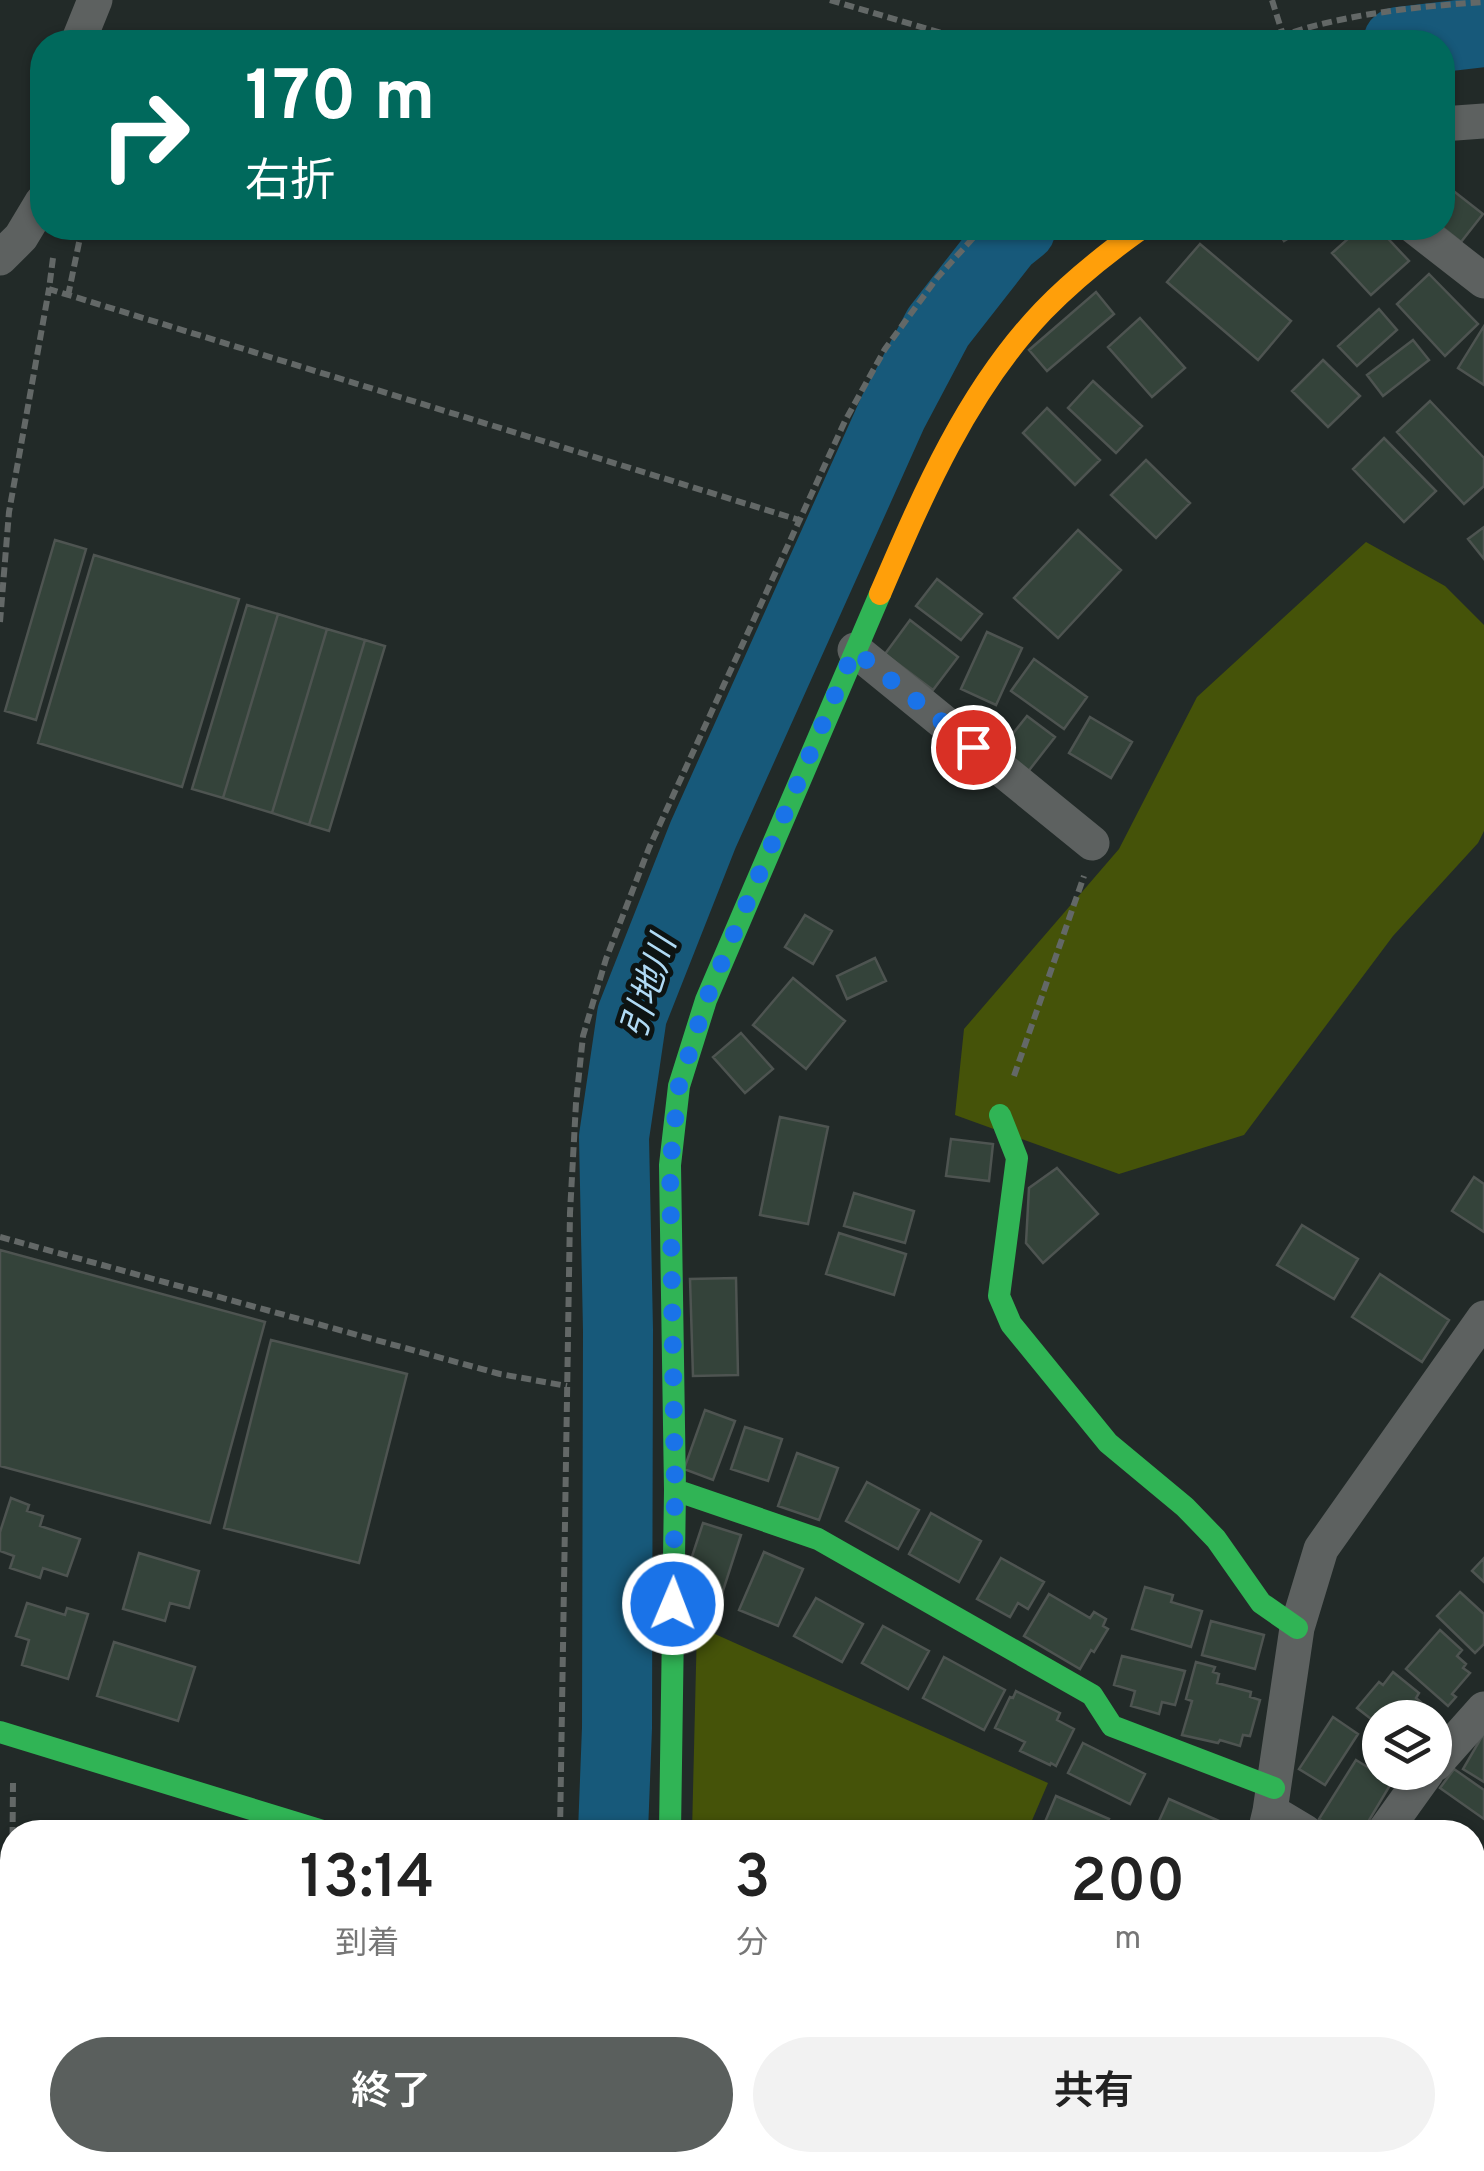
<!DOCTYPE html>
<html lang="ja">
<meta charset="utf-8">
<style>
body{margin:0;font-family:Overpass,"Noto Sans JP",sans-serif;background:#f2f2f2;color:#222;height:100vh;display:flex;flex-direction:column;font-size:38px;white-space:nowrap}
*{box-sizing:border-box;margin:0}
p{font-size:32px;color:#767676}
.icon{flex:none;width:55px;height:55px;fill:none;stroke:currentColor;stroke-width:2;stroke-linecap:round;stroke-linejoin:round}
.map{position:relative;flex:1;overflow:hidden}
.side{position:absolute;left:0px;top:1820px;width:1485px;height:352px;display:flex;flex-direction:column;background:#fff;border-radius:40px 40px 0 0;box-shadow:0 2px 8px #0004}
.side>*{flex:none}
.banner{position:absolute;left:30px;top:30px;width:1425px;height:210px;border-radius:40px;box-shadow:0 2px 8px #0004;background:#00695c;color:#fff;overflow:hidden}
.tools{position:absolute;left:1362px;top:1700px;display:grid;gap:20px}
.tools a{display:grid;place-items:center;width:90px;height:90px;border-radius:50%;background:#fff;box-shadow:0 2px 8px #0004;font-size:50px}
.pin{position:absolute;display:grid;place-items:center;width:85px;height:85px;color:#fff;margin:-42px;border:5px solid #fff;border-radius:50%;box-shadow:0 2px 10px #0007}
.me{position:absolute;width:110px;margin:-55px;rotate:1deg;stroke-linejoin:round;filter:drop-shadow(0 0 8px #0008)}
.turn{display:flex;align-items:center;gap:35px;height:210px;padding:0 50px;font-size:45px}
.turn .icon{width:130px;height:130px;stroke-width:2.5}
.turn b{display:block;font-size:70px;line-height:85px}
.eta{display:flex;justify-content:space-evenly;align-items:center;height:170px;text-align:center}
.eta b{font-size:60px;font-weight:600;line-height:70px}
.action{display:flex;gap:20px;margin-top:auto;padding:20px 50px}
.action a{flex:1;height:115px;border-radius:60px;background:#5a5f5d;color:#fff;font-size:40px;font-weight:600;line-height:115px;text-align:center}
.action a+a{background:#f2f2f2;color:#222}
.map>svg:first-child{display:block}
.green{fill:#455309}
.lines{fill:none;stroke-linecap:round;stroke-linejoin:round}
.river{stroke:#17597a;stroke-width:70}
.building{fill:#34433a;stroke:#4e5451;stroke-width:2.5}
.path{stroke:#636867;stroke-width:6;stroke-dasharray:10 5;stroke-linecap:butt}
.street{stroke:#5d6160;stroke-width:35}
.fast{stroke:#30b455;stroke-width:22}
.slow{stroke:#ff9f0a;stroke-width:22}
.route{stroke:#1a73e8;stroke-width:18;stroke-dasharray:0 32.4}
.labels{text-anchor:middle;stroke-width:10;stroke-linejoin:round;paint-order:stroke}
.water-label{font-size:35px;font-style:italic;fill:#b0daf4;stroke:#0d1413}
</style>
<div class="map">
<svg width="1484" height="2171" viewBox="0 0 1484 2171">
<rect width="100%" height="100%" fill="#222a28"/>
<path class="green" d="M1366,542L1445,586L1484,625V831L1478,843L1393,936L1244,1135L1119,1174L955,1115L964,1029L1119,849L1197,697Z
M697,1626L1048,1783L1027,1832H692Z
M686,2160H1115L1110,2171H686Z"/>
<g class="lines">
<path class="river" d="M1398,42L1484,32
M613,1832L617,1728L618,1330L614,1137L632,1015L703,835L893,412L938,327L1006,240L1021,228
M592,2171L593,2160"/>
</g>
<path class="building" d="M1442,182L1483,214L1461,242L1442,227Z
M1276,228H1305L1284,241Z
M1360,228H1378L1409,261L1371,295L1332,253Z
M1200,244L1291,321L1258,360L1167,282Z
M1429,274L1478,324L1445,356L1397,304Z
M1096,292L1114,314L1047,371L1029,350Z
M1379,309L1397,330L1357,366L1338,346Z
M1140,318L1185,368L1152,397L1108,347Z
M1484,326V385L1458,368Z
M1413,340L1429,360L1383,396L1367,375Z
M1323,360L1360,396L1328,427L1292,391Z
M1093,381L1142,426L1116,453L1068,408Z
M1430,401L1484,458V486L1464,504L1397,432Z
M1047,408L1100,460L1075,485L1023,433Z
M1384,438L1436,491L1404,522L1353,469Z
M1146,460L1190,503L1156,538L1111,495Z
M1484,527V559L1468,539Z
M1078,530L1121,570L1058,638L1014,598Z
M55,540L86,549L36,720L5,711Z
M94,555L239,599L182,787L38,743Z
M937,579L982,614L961,640L916,606Z
M247,605L278,614L223,798L192,789Z
M278,614L327,629L272,813L223,798Z
M910,620L958,657L933,690L885,654Z
M327,629L365,640L309,825L272,813Z
M987,632L1022,648L996,705L961,689Z
M365,640L385,646L329,831L309,825Z
M1034,659L1087,697L1064,729L1011,691Z
M1027,716L1055,737L1027,773L999,751Z
M1090,717L1132,742L1111,778L1069,753Z
M805,915L832,931L813,964L785,947Z
M875,958L886,981L847,999L837,976Z
M793,978L845,1021L806,1069L753,1025Z
M741,1033L773,1069L745,1093L713,1057Z
M780,1117L828,1127L808,1224L760,1215Z
M951,1139L993,1144L989,1181L946,1176Z
M1057,1168L1098,1214L1043,1263L1026,1243L1029,1188Z
M1474,1177L1484,1184V1232L1452,1211Z
M854,1193L914,1211L905,1243L844,1226Z
M1302,1225L1358,1259L1334,1299L1277,1265Z
M839,1233L906,1254L894,1295L826,1274Z
M0,1250L265,1322L210,1523L0,1466Z
M1380,1274L1449,1320L1422,1362L1352,1317Z
M736,1278L738,1375L693,1376L690,1279Z
M271,1340L407,1374L359,1563L224,1528Z
M705,1410L735,1421L713,1480L684,1469Z
M745,1427L782,1439L768,1481L731,1469Z
M797,1453L838,1468L819,1520L778,1506Z
M867,1482L919,1510L898,1549L846,1521Z
M11,1498L29,1505L27,1511L43,1516L40,1526L80,1539L67,1576L43,1568L40,1578L10,1568L14,1556L0,1551V1532Z
M931,1513L981,1541L959,1582L909,1554Z
M703,1523L741,1535L721,1597L683,1584Z
M764,1552L803,1569L778,1626L739,1610Z
M139,1553L199,1571L189,1608L170,1603L165,1621L123,1609Z
M1001,1558L1044,1582L1028,1609L1018,1603L1010,1617L977,1599Z
M1484,1558V1582L1472,1571Z
M1145,1587L1173,1595L1171,1602L1202,1611L1191,1647L1132,1629Z
M1460,1592L1484,1614V1644L1475,1653L1437,1616Z
M1049,1594L1090,1618L1094,1612L1106,1619L1103,1626L1108,1629L1094,1652L1091,1650L1080,1669L1024,1636Z
M816,1598L863,1624L842,1662L794,1636Z
M27,1603L65,1615L67,1608L88,1614L68,1679L22,1665L29,1640L16,1636Z
M1211,1621L1264,1635L1255,1669L1202,1655Z
M883,1626L929,1651L908,1689L862,1663Z
M1440,1630L1462,1650L1457,1656L1466,1664L1463,1668L1470,1673L1452,1694L1456,1697L1448,1706L1406,1669Z
M114,1642L195,1667L178,1721L97,1696Z
M1122,1656L1185,1671L1175,1705L1162,1702L1159,1714L1131,1706L1135,1691L1114,1685Z
M944,1657L1005,1690L984,1730L923,1698Z
M1196,1662L1215,1667L1213,1672L1219,1674L1217,1683L1251,1692L1250,1697L1260,1700L1250,1736L1243,1735L1240,1746L1220,1740L1218,1743L1182,1735L1192,1701L1186,1699Z
M1393,1672L1419,1693L1416,1698L1424,1705L1414,1718H1380V1726L1357,1708L1379,1682L1383,1685Z
M1016,1691L1060,1713L1057,1720L1074,1729L1056,1766L1051,1763L1050,1765L1020,1751L1025,1742L995,1728L1010,1697L1013,1698Z
M1333,1717L1358,1734L1325,1785L1299,1769Z
M1484,1733V1782L1463,1769Z
M1083,1743L1145,1774L1130,1804L1068,1773Z
M1356,1760L1392,1782L1362,1832H1341L1319,1819Z
M1454,1769L1484,1790V1819L1440,1788Z
M1056,1796L1109,1819L1103,1832H1051L1042,1829Z
M1169,1799L1244,1832H1154Z
M1478,1979L1484,1982V2025L1478,2034L1472,2030V1988Z
M1478,2055L1484,2058V2121L1472,2114V2063Z
M1158,2160H1209L1204,2171H1165L1155,2166Z"/>
<g class="lines">
<path class="path" d="M830,0L972,42
M1272,0L1283,35
M1265,42C1333,15 1411,7 1484,2
M53,258L49,289L799,520
M68,296L82,228
M0,622L9,512L49,289
M1014,1076L1084,876
M0,1237L500,1374L567,1386
M560,1832L570,1213L576,1103L583,1036L606,959L649,848L845,421L885,349L937,278L982,228
M12,1897L13,1783
M0,2005L10,1974L12,1954
M551,2171L552,2160"/>
<path class="street" d="M78,42L95,0
M1442,124L1484,121
M1416,228L1484,281
M0,258L21,237L42,202
M855,650L1092,843
M1435,1764L1484,1709
M1270,1811L1305,1832
M1265,1832L1270,1811L1297,1628L1321,1549L1484,1318
M1384,1832L1427,1772
M1472,1954L1484,1961
M656,2171L657,2160
M1131,2171L1137,2160"/>
<path class="fast" d="M1000,1115L1017,1158L999,1296L1011,1324L1108,1443L1185,1507L1216,1539L1261,1603L1297,1628
M675,1490L818,1539L1092,1695L1112,1726L1274,1788
M0,1732L326,1832
M670,1832L675,1490L670,1165L679,1086L706,1000L880,594"/>
<path class="slow" d="M880,594C923,494 967,391 1043,311C1073,280 1107,253 1142,228"/>
</g>
<g class="lines">
<path class="route" d="M673,1604L675,1490L670,1166L679,1086L706,1000L854,650L973,747"/>
</g>
<g class="labels">
<g class="water-label">
<text transform="translate(648 987) rotate(-72)" y="12">引地川</text>
</g>
</g>
</svg>
<div class="tools">
<a><svg class="icon" aria-label="layers" viewBox="0 0 24 24"><path d="M12 4l9 5-9 5-9-5zM3 14l9 5 9-5"/></svg></a>
</div>
<div class="pin" style="left:973px;top:747px;background:#d93025"><svg class="icon" aria-label="arrive" viewBox="0 0 24 24"><path d="M6 21V4h12l-3 4 3 4H6"/></svg></div>
<svg class="me" style="left:673px;top:1604px" viewBox="-20 -20 40 40"><circle r="17" fill="#1a73e8" stroke="#fff" stroke-width="3"/><path d="M0-11L8 9 0 5-8 9z" fill="#fff"/></svg>
<div class="banner">
<div class="turn"><svg class="icon" aria-label="right" viewBox="0 0 24 24"><path d="M7 20v-9h11M14 6l5 5-5 5"/></svg><div><b>170 m</b>右折</div></div>
</div>
<section class="side">
<div class="eta">
<div><b>13:14</b><p>到着</p></div>
<div><b>3</b><p>分</p></div>
<div><b>200</b><p>m</p></div>
</div>
<div class="action"><a>終了</a><a>共有</a></div>
</section>
</div>
